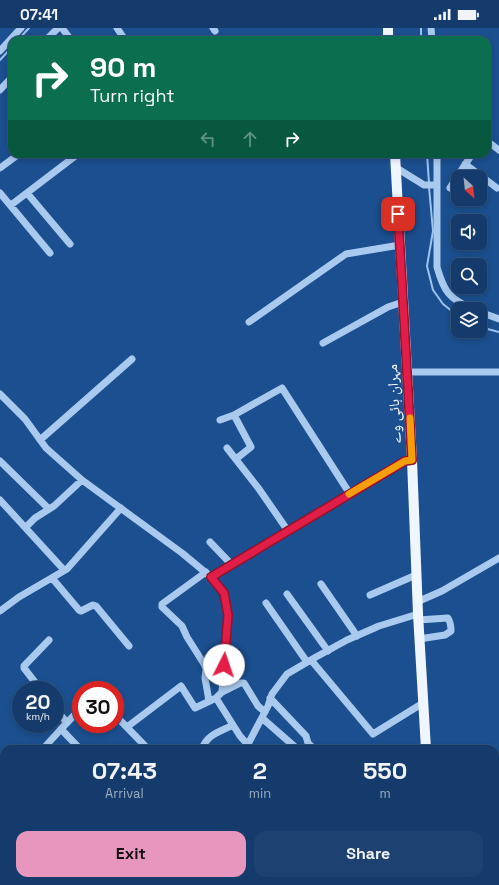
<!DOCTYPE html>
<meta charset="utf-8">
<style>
body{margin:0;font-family:"Space Grotesk","Noto Naskh Arabic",sans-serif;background:#1d4271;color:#f1f3f6;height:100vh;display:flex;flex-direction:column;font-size:15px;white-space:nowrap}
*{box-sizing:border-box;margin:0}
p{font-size:13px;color:#9dadc1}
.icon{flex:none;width:22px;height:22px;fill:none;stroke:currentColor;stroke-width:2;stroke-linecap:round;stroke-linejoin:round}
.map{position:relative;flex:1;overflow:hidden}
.details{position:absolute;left:0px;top:717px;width:499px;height:140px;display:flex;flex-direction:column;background:#143b6b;border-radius:12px 12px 0 0;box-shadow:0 2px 6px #0003,0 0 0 1px #33557e}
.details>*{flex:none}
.banner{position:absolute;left:8px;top:8px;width:483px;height:122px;border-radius:12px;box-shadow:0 2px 6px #0003,0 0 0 1px #33557e;background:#0b6e4f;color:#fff;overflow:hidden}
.needle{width:26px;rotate:153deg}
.controls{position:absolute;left:451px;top:142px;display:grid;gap:8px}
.controls a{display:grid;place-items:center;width:36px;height:36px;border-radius:8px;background:#143b6b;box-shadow:0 2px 6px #0003,0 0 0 1px #33557e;font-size:20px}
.speed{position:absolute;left:12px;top:653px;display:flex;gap:8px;font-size:20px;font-weight:700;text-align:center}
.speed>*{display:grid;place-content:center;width:52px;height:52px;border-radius:50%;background:#143b6b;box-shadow:0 2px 6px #0003,0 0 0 1px #33557e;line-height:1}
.speed small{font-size:10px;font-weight:400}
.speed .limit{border:6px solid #d22;background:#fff;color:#111}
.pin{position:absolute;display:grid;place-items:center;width:34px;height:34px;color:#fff;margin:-17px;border-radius:8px;box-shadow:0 2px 6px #0006}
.me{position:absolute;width:44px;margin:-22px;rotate:4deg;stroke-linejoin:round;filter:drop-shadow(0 0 3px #0008)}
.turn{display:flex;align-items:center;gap:14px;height:84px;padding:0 16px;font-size:18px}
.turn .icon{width:52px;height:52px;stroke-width:2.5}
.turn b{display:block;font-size:28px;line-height:34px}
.lanes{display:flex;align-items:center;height:38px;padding:0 16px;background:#0003;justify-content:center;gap:20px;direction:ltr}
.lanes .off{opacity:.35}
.eta{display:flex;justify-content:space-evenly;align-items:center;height:68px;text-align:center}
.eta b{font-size:24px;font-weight:700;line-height:28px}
.action{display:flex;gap:8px;margin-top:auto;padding:8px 16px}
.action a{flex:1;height:46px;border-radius:12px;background:#e797bd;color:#111;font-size:16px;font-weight:700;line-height:46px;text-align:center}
.action a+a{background:#1d4271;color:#f1f3f6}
.status{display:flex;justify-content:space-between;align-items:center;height:28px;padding:0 20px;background:#143b6b;direction:ltr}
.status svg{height:11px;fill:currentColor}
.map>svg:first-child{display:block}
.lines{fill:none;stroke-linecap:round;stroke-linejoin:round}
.stream{stroke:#9cc4f0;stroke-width:2}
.minor{stroke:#a9c9ee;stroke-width:7}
.major{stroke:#f0f6ff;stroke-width:10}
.route-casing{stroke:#92132f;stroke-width:10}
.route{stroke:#e11d48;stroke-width:7}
.slow{stroke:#f59e0b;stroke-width:7}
.labels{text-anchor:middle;stroke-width:3;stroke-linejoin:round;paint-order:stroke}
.street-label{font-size:15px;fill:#fff;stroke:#1b4f8f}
</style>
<div class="status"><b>07:41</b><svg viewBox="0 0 49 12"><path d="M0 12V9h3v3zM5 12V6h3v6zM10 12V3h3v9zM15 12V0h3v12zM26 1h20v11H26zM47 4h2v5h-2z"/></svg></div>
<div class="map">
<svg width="499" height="857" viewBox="0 0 499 857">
<rect width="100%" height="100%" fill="#1b4f8f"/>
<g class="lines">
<path class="stream" d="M421,0V12
M18,12L29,0
M0,32L12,19
M427,126L429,155
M429,159L433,203L427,238L433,262L443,276L458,288
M480,299L499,304"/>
<path class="minor" d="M62,0L71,12
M117,0L125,12
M213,0L215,3
M431,0L432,12
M46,12L58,0
M0,23L21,0
M0,62L12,49
M487,113L499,122
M437,126V239C444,264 449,270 472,281
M465,136L497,160
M395,139L424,157H437
M0,140L19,126
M450,160L472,126
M0,165L50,225
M27,165L70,216
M11,177L78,126
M480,284L499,291
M249,294L346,226L400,217
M323,315L388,279L403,274
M407,344H499
M0,366L25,391L46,420L82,452L182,525L211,549L224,565L228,587L222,664L216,670L240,708L248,717
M234,387L251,419L236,431
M220,392L234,387L282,360L350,466
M40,412L132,331
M227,420L259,461L288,503
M0,433L49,481
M0,472L64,542
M26,499L35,490L54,478L82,452
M210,514L231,536
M206,544L162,576V579L182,598L187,609L204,636L206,641L205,650L209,673
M211,549L405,433L412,432
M52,550L79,582L81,583L93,577L96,578L129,618
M321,556L357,608
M287,566L328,623
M370,567L416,547
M417,574L442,563L499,530
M266,575L307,634
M0,583L19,569L67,541L121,480
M418,592L448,590C451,595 451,598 451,603L445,607L419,611
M311,632L373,706L423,675
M41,662L24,640V638L49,612
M97,662L99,661
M222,664L240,655H244L258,678L265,684
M270,670L306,708L308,715L314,721
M55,680L67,695
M115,687L148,721
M262,690L295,719
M127,699L181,658L195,680L214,671
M61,701L81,680
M246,720L268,678L272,666L287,646L316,629L347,612L379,598L418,586
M43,721L61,701L80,721
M202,721C207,706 220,704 233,697
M419,721L426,716
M495,742L499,741
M0,760L4,765
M0,776L4,772
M495,847L499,846
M77,853L81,857
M210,853L217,857
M269,853L274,857
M463,853V857
M96,857L99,853
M262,857L266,853"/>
<path class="major" d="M388,0V12
M395,126L412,432L418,586L426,721
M434,853L435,857"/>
</g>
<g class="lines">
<g class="route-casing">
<path id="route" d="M224,637L228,587L224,565L211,549L405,433L412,432L398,186"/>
</g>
<use href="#route" class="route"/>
<path class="slow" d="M349,466L405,433L412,432L410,390"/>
</g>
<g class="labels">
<g class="street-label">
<text transform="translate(394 376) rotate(-93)" y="5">مہران ہائی وے</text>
</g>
</g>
</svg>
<div class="controls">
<a><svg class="needle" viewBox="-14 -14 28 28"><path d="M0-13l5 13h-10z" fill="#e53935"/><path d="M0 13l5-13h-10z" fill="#9dadc1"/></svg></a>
<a><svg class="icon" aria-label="sound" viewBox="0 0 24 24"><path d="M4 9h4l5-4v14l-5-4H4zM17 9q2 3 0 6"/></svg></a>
<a><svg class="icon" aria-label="search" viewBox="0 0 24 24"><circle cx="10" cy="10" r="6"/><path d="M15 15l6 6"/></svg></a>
<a><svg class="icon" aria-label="layers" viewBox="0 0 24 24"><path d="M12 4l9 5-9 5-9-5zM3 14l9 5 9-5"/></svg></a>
</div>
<div class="speed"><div>20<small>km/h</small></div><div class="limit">30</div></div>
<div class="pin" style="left:398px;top:186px;background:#d93025"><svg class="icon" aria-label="arrive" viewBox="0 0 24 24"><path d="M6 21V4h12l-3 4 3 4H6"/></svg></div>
<svg class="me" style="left:224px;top:637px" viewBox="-20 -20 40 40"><circle r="19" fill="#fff"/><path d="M0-13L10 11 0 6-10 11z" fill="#e11d48"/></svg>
<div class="banner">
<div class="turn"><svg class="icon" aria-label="right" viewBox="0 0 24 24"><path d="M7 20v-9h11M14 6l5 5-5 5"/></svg><div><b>90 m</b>Turn right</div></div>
<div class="lanes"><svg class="icon off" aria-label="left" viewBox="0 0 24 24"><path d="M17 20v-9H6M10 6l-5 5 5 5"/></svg><svg class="icon off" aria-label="ahead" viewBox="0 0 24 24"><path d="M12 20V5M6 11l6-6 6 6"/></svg><svg class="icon" aria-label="right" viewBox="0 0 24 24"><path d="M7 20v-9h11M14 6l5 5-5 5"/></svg></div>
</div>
<section class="details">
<div class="eta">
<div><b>07:43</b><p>Arrival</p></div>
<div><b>2</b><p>min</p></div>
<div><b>550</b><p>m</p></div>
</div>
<div class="action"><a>Exit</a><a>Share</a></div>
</section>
</div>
